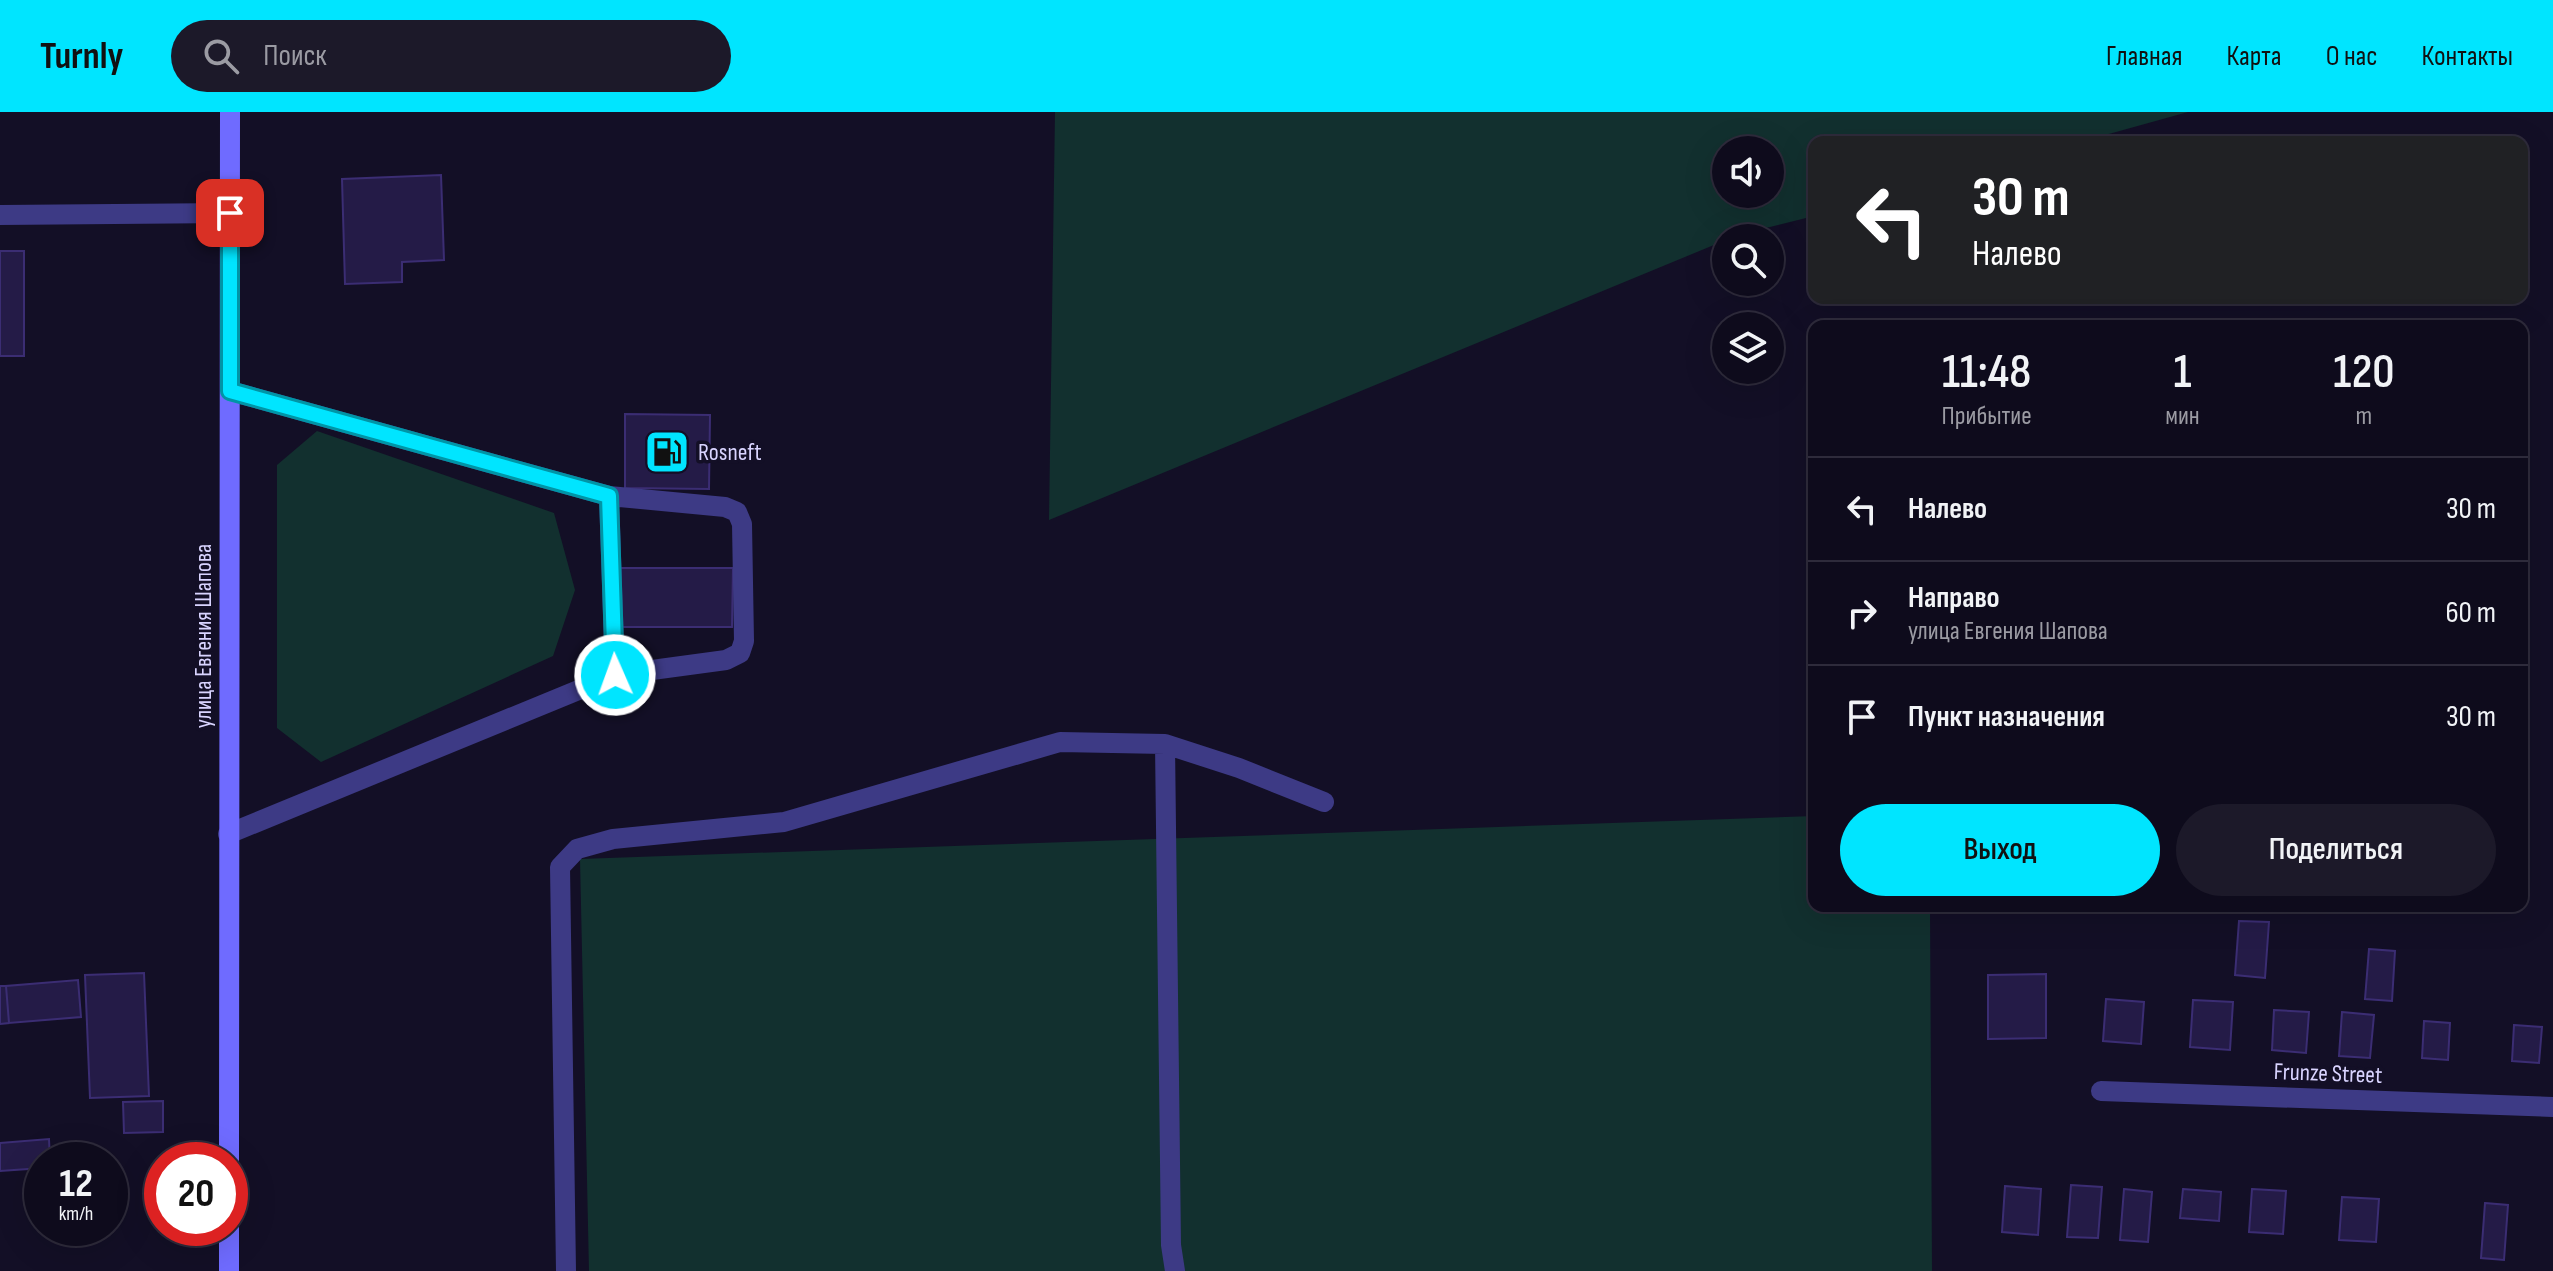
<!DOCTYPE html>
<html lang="ru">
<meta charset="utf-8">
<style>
body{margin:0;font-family:"Sofia Sans Condensed",sans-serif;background:#1c1929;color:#f1f3f6;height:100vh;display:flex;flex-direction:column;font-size:30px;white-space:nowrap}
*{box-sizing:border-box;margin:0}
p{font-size:26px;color:#9b9ba3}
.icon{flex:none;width:44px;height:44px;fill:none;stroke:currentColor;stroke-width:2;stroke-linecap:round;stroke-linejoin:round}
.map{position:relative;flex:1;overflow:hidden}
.sheet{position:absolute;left:1808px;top:208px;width:720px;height:592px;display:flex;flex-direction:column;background:#0e0b1c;border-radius:16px;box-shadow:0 8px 32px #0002,0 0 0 2px #2e2b3b}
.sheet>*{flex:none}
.banner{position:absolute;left:1808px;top:24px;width:720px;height:168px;border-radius:16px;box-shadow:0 8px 32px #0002,0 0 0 2px #2e2b3b;background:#202124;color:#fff;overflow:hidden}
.fabs{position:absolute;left:1712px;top:24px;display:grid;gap:16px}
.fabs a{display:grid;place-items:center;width:72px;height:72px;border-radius:50%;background:#0e0b1c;box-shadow:0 8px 32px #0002,0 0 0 2px #2e2b3b;font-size:40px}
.speed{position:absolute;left:24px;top:1030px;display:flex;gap:16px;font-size:40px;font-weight:700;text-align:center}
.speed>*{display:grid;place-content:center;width:104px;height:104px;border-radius:50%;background:#0e0b1c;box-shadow:0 8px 32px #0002,0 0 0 2px #2e2b3b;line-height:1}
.speed small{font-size:20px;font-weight:400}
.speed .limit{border:12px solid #d22;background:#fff;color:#111}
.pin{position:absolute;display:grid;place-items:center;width:68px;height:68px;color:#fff;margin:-34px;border-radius:16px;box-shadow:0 4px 12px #0006}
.me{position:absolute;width:88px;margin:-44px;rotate:358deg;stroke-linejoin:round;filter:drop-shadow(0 0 6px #0008)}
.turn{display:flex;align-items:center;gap:28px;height:168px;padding:0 32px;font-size:36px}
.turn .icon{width:104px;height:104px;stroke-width:2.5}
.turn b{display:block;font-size:56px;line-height:68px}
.eta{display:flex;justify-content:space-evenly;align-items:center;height:136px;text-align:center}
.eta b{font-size:48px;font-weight:600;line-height:56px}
.cta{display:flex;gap:16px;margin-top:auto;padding:16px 32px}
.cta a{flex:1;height:92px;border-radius:48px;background:#00e5ff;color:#111;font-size:32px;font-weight:600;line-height:92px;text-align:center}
.cta a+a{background:#1c1929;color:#f1f3f6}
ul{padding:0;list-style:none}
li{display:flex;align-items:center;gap:24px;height:104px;padding:0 32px;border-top:2px solid #2e2b3b}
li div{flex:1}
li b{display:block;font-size:30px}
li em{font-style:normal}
header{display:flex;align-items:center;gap:48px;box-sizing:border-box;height:112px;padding:0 40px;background:#00e5ff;color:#111}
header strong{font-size:38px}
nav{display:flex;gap:44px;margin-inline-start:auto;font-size:28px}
.search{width:560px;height:72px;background:#1c1929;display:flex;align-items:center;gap:20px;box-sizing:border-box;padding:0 28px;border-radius:44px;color:#9b9ba3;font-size:30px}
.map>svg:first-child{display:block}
.green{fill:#12302f;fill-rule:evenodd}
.building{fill:#241b47;stroke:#3b2d73;stroke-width:2}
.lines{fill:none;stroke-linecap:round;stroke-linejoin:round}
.lane{stroke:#3d3a85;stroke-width:20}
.street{stroke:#3d3a85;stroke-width:20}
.secondary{stroke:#6f6bff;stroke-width:20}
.route-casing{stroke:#0095a6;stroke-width:20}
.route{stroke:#00e5ff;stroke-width:14}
.labels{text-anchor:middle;stroke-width:7;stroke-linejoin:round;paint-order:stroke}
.poi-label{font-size:24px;fill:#d9d4ff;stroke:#130f26;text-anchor:start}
.street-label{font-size:24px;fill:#d9d4ff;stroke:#130f26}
</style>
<header>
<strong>Turnly</strong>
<div class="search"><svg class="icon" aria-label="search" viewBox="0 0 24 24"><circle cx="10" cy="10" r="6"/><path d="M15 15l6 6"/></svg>Поиск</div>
<nav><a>Главная</a><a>Карта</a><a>О нас</a><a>Контакты</a></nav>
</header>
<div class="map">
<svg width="2553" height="1159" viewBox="0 0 2553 1159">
<rect width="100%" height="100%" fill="#130f26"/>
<path class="green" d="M1055,0H2188L2080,30H1814V104L1726,126V128L1049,408ZM1726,38H1770V82H1726Z
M317,319L554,401L575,478L553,544L321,650L277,616V353Z
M1814,704V794H1930L1932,1159H589L580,747Z"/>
<path class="building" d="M441,63L444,148L402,150V170L345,172L342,67Z
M0,139H24V244H0Z
M625,302L710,303L709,377L625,376Z
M608,456H733L732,515H608Z
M2239,809L2269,810L2265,866L2235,863Z
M2369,837L2395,839L2392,889L2365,887Z
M144,861L149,984L90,986L85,863Z
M2046,862V926L1988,927V863Z
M78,868L81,905L9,911L6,874Z
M0,874H6L9,911L0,912Z
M2106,887L2144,890L2141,932L2103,929Z
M2193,888L2233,890L2230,938L2190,935Z
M2274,898L2309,900L2306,941L2272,938Z
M2342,900L2374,903L2370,946L2339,944Z
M2424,909L2450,911L2448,948L2422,946Z
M2514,913L2542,915L2539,951L2512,949Z
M163,989V1020L124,1021L123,990Z
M49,1027L50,1048H42V1056L0,1059V1031Z
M2071,1073L2102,1075L2098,1126L2067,1125Z
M2005,1074L2041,1077L2038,1123L2002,1120Z
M2124,1077L2152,1080L2148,1130L2120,1128Z
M2183,1077L2221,1080L2219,1109L2180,1106Z
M2252,1077L2286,1079L2283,1122L2249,1120Z
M2342,1085L2379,1087L2376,1130L2339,1128Z
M2485,1091L2508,1093L2504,1148L2481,1146Z"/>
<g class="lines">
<path class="lane" d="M0,103L230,101
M609,384L725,395L737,400L742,412L744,529L740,541L726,548L615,563
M1165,632L1171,1133L1175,1159
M228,722L615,563L609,384L230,279
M566,1159L560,755L577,737L613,727L784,710L1060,630L1165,632L1239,656L1324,690"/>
<path class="street" d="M2101,979L2553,995"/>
<path class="secondary" d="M229,1048L230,0
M229,1116V1159"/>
</g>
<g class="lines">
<g class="route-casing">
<path id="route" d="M230,101V279L609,384L615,563"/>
</g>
<use href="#route" class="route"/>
</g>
<defs>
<g id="fuel-square" transform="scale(2.3)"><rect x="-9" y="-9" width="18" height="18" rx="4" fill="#00e5ff" stroke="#130f26"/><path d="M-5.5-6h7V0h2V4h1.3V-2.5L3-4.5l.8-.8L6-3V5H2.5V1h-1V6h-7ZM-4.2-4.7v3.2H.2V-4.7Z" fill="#111"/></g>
</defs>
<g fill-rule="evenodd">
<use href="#fuel-square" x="667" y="340"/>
</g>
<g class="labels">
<g class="poi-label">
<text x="698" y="348">Rosneft</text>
</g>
<g class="street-label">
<text transform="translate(203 524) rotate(-90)" y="8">улица Евгения Шапова</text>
<text transform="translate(2328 961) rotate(2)" y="8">Frunze Street</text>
</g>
</g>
</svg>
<div class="fabs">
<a><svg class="icon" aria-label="sound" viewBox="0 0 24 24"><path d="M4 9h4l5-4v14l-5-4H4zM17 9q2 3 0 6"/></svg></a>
<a><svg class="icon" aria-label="search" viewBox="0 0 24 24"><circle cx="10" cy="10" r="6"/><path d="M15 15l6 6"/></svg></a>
<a><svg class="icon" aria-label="layers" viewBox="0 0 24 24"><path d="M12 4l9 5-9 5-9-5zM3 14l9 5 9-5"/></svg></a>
</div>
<div class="speed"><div>12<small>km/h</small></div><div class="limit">20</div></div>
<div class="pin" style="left:230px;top:101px;background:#d93025"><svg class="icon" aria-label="arrive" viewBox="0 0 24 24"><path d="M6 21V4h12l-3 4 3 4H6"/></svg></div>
<svg class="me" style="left:615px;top:563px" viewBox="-20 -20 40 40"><circle r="17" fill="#00e5ff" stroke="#fff" stroke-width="3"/><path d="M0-11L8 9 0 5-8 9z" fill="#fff"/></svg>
<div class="banner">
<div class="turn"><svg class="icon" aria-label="left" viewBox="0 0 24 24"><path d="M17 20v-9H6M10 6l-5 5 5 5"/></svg><div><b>30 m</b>Налево</div></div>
</div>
<section class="sheet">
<div class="eta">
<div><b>11:48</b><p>Прибытие</p></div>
<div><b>1</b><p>мин</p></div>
<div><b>120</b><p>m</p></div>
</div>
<ul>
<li><svg class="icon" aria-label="left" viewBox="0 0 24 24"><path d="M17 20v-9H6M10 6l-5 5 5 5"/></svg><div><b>Налево</b></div><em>30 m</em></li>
<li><svg class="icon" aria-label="right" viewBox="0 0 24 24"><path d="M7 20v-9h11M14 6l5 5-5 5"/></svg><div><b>Направо</b><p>улица Евгения Шапова</p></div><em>60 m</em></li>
<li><svg class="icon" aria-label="arrive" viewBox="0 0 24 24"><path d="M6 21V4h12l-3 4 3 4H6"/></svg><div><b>Пункт назначения</b></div><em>30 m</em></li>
</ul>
<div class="cta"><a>Выход</a><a>Поделиться</a></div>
</section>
</div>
